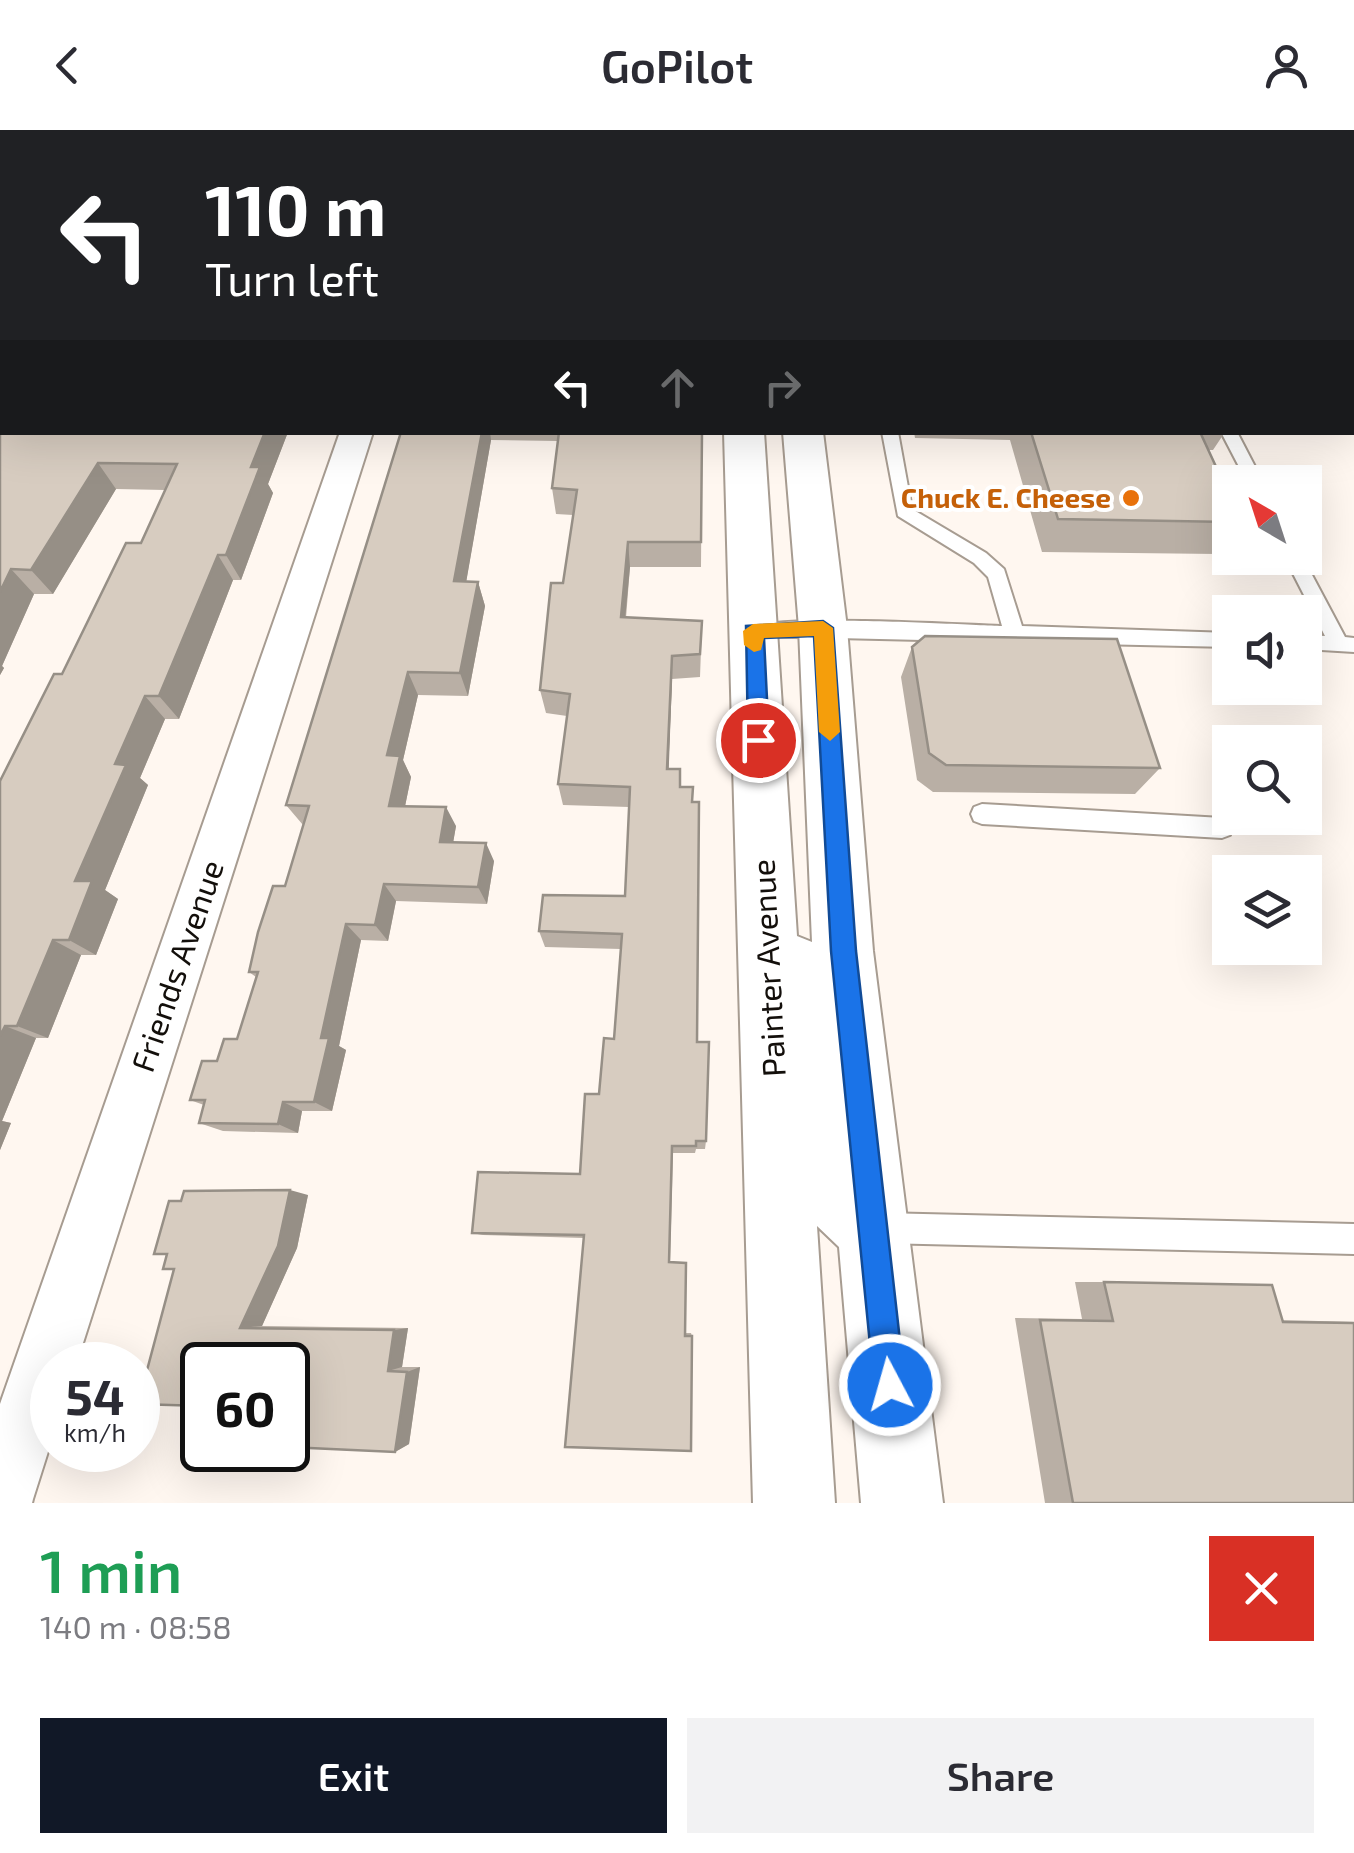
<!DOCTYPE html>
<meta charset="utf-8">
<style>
body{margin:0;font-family:"Exo 2",sans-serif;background:#f2f2f3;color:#2b2b33;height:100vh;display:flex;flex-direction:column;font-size:38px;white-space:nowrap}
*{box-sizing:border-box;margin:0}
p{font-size:32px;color:#7c7c81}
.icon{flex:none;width:55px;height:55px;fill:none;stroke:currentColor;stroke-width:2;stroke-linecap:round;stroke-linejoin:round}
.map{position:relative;height:1373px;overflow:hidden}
.side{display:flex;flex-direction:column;background:#fff;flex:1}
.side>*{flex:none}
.hud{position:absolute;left:0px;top:0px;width:1355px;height:305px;box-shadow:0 10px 40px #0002;background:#202124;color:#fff;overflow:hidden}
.needle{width:65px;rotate:321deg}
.tools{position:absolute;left:1212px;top:335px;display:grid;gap:20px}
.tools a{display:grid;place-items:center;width:110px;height:110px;border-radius:0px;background:#fff;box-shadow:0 10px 40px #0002;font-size:50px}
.speed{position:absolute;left:30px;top:1212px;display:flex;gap:20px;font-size:50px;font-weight:700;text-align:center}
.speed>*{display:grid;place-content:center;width:130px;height:130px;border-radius:50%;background:#fff;box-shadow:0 10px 40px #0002;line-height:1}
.speed small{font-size:25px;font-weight:400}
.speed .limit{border:5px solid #111;border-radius:15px;background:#fff;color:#111}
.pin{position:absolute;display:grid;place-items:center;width:85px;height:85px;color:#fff;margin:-42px;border:5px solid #fff;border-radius:50%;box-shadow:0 2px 10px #0007}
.me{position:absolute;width:110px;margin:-55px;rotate:354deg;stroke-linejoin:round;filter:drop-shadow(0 0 8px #0008)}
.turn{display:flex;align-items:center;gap:35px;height:210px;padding:0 40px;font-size:45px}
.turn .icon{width:130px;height:130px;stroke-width:2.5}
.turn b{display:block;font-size:70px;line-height:85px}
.lanes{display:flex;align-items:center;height:95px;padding:0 40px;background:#0003;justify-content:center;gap:50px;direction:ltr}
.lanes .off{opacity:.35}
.round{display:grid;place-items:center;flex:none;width:105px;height:105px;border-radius:0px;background:#f2f2f3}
.overview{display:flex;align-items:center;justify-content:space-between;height:170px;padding:0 40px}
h1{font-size:60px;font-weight:600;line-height:75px;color:#1e9e55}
.button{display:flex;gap:20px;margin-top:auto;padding:20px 40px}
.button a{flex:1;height:115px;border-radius:0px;background:#111827;color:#fff;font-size:40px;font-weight:600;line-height:115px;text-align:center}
.button a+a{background:#f2f2f3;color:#2b2b33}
header{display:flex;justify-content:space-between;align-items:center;height:130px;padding:0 40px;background:#fff;font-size:45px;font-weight:600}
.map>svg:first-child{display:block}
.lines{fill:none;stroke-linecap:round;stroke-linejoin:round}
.service-casing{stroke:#a79c91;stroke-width:4}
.minor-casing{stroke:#a79c91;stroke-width:4}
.secondary-casing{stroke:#a79c91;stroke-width:4}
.primary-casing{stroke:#a79c91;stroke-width:4}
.service{fill:#fff;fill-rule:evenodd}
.minor{fill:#fff;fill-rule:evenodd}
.secondary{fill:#fff;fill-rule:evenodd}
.primary{fill:#fff;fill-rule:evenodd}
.wall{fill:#b9afa5}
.shaded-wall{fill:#968f86}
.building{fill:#d7ccc0;stroke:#968f86;stroke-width:2.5}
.route{fill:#1a73e8;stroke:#114b97;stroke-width:2.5}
.slow{fill:#f59e0b}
.food-dot{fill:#e8710a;stroke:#fff;stroke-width:4}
.labels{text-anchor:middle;stroke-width:8;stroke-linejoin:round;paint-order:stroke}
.far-food-label{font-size:28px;font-weight:bold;fill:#c56008;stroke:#fff;text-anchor:end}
.street-label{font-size:32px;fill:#130f0b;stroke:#fff}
</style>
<header><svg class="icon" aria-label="back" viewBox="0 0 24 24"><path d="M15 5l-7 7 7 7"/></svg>GoPilot<svg class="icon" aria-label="person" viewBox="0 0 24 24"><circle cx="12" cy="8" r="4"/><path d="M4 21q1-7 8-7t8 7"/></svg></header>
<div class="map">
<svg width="1354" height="1373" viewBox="0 0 1354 1373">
<rect width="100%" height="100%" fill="#fff7f0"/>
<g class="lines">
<g class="service-casing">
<path id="service" d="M54,0H66L68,2H56Z
M200,0H212L214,2H202Z
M271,0H285L287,2H273Z
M354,0H368L370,2H356Z
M1270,0H1282L1284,2H1272Z
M0,47H2V55H0Z
M0,189H2V197H0Z
M882,302H898L912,379L986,423L1004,439L1022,496L1230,503V517L746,506L743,501C759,482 965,495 1002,496L988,447L974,433L898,386Z
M1221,302H1237L1263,352H1247Z
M1285,428H1303L1345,507L1354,508V522L1305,519V505L1325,506Z
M982,674L1222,688L1230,691L1233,698L1230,705L1222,708L982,694L974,691L971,684L974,677Z
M881,1083L1354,1094V1124L881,1113L871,1108L866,1098L871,1088Z"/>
</g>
<g class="minor-casing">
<path id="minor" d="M340,302H373L76,1235H52V1309L33,1369L32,1373H0V1274Z"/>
</g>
<g class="secondary-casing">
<path id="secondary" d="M657,0H688L689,2H659Z
M711,0H743L744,2H713Z"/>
</g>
<g class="primary-casing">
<path id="primary" d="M1352,49H1354V67H1352Z
M0,78H2V96H0Z
M724,302H764L797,806L812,812L799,498L783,302H823L847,498L873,821L943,1373H861L839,1117L817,1096L835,1373H753Z"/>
</g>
<use href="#service" class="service"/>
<use href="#minor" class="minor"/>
<use href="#secondary" class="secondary"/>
<use href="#primary" class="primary"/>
</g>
<path class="wall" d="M94,0H176L177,2H97Z
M1033,0H1254L1253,2H1035Z
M1354,82V121L1352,119V84Z
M0,97H2V168H0Z
M0,258L288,302L268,354L273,363L241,450H233L179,589H165L140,648L148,655L105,760L118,769L96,825H81L48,908H36L2,991L11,993L0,1020V651L141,413L165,360L116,359L53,464H34L2,536L4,538L0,545Z
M401,302H702L701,437H630L626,488L702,491L700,547L672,549L668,639L680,657L697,912L706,1011L705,1019H696L695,1023H673L670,1132L685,1203H691L692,1206L691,1321L583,1108L483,1105L472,1103L580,1044L614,909L621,819L545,817L539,801L625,766L629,677L563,675L558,654L567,586L546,583L540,560L563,453L573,385L556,384L552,358L558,311L491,310L466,452H478L485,476L468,566L418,565L403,630L411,647L405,676L456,696L453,712L494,731L487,774L396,771L388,811L361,810L339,916L346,920L332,981H302L298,1003L223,1001L199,993L204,975L190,970L217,931L237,909L256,847L249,842L285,756L303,695L286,675Z
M914,302H1225L1213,320H1208L1230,367V408L1218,424L1042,422L1010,310L915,308Z
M912,517L1160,638L1135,664L933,662L917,650L901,547Z
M308,1065L297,1118L262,1196L408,1198L402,1237H420L409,1314L395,1322L174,1139L167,1125L154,1124Z
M1075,1152H1104L1283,1190L1354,1192V1373H1045L1015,1188L1082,1189Z"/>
<path class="shaded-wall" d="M265,302H288L268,354L273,363L241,450L226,425L251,337Z
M482,302H490L491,310L462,476L454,451Z
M98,333L116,359L53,464L31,440Z
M628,412L630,437L623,511L621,487Z
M218,425L233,450L179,589L159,566Z
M11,439L34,464L2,536L4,538L0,545V462Z
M478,452L485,476L468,566L460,543Z
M672,526V549L668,660L667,639Z
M408,542L418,565L403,630L411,647L401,696L389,676L387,625Z
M145,566L165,589L140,648L148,655L105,760L118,769L96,825L69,810L75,751L115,634Z
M446,677L456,696L450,731L440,712Z
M486,713L494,731L487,774L478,757Z
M384,754L396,771L388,811L375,795Z
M346,794L361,810L339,916L346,920L332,981L314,972L321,908Z
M53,810L81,825L48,908L17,896Z
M5,896L36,908L2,991L11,993L0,1020V906Z
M283,972L302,981L298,1003L278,994Z
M290,1060L308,1065L297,1118L262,1196L240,1198Z
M408,1198L402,1237L388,1241L394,1200Z
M420,1237L409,1314L395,1322L407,1242Z"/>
<path class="building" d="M112,0H175L174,2H115Z
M465,0H623V2H465Z
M0,97H2V142H0Z
M2,254V302H265L251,337H260L226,425H218L159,566H145L115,634L126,635L75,751H92L69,810H53L17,896H5L0,906V651L54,544H62L126,413H141L177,334L98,333L31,440L11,439L0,462V258Z
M401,302H482L454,451L478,452L460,543L408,542L387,625L400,626L389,676L446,677L440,712L486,713L478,757L384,754L375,795L346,794L321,908H329L314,972H283L278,994L199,993L205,970H190L202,931H217L224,909H237L258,842H249L258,802L273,756H285L309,676L286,675Z
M559,302H702L701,412H628L621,487L702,491L700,524L672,526L667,639H680V657H693L692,672H699L697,912H709L706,1011H696V1016H672L669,1132L686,1133L685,1206H692L691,1321L565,1317L584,1105L472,1103L478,1042L580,1044L585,964H599L604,908L614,909L622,804L539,801L543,765L625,766L630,657L558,654L570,564L540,560L551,453H563L577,360L552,358Z
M1031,302H1200L1230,367V392L1058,389Z
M925,506L1117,509L1160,638L946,635L929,623L912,517Z
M290,1060L278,1116L240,1198L394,1200L388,1241L407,1242L395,1322L288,1317V1235H202V1276L138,1274L174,1139H163L167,1124H154L169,1071H181L184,1061Z
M1104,1152L1272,1155L1283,1192L1354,1193V1373H1073L1040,1190L1113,1191Z"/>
<path class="route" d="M823,491L833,498L856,821L905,1255L901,1266L890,1271L878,1266L874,1255L831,821L814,506L764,508L769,610L758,618L748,610L746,496Z"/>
<path class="slow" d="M823,491L833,498L840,602L830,611L819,602L814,506L764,508L761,520L754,522L744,515L743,501L753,494Z"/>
<circle class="food-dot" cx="1131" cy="368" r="10"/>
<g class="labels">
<g class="far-food-label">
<text x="1111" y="378">Chuck E. Cheese</text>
</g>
<g class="street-label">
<text transform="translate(178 836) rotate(-71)" y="11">Friends Avenue</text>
<text transform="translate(769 838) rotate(-93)" y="11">Painter Avenue</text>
</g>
</g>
</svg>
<div class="tools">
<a><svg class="needle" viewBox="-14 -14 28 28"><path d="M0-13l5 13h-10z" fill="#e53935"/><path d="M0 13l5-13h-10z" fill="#7c7c81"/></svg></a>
<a><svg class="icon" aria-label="sound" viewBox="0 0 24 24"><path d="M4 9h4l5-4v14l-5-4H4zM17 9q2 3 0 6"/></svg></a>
<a><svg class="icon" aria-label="search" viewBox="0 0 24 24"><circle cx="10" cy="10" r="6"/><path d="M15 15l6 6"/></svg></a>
<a><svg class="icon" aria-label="layers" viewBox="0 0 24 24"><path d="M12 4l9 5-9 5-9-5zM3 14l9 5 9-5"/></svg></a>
</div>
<div class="speed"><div>54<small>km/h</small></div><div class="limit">60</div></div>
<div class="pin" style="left:758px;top:610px;background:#d93025"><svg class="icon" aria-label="arrive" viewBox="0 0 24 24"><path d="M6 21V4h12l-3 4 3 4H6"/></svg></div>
<svg class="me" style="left:890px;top:1255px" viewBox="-20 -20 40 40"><circle r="17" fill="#1a73e8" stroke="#fff" stroke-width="3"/><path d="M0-11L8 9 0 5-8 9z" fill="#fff"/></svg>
<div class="hud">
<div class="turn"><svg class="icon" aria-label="left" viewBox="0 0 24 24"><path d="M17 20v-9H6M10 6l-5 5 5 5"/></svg><div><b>110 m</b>Turn left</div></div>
<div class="lanes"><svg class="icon" aria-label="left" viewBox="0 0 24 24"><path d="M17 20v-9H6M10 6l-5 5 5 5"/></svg><svg class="icon off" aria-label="ahead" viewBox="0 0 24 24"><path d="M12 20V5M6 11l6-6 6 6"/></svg><svg class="icon off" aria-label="right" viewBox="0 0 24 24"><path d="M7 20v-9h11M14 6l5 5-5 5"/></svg></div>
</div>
</div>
<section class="side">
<div class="overview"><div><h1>1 min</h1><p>140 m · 08:58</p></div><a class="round" style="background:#d93025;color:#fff"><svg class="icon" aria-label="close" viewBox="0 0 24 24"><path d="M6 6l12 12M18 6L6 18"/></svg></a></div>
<div class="button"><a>Exit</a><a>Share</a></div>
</section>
